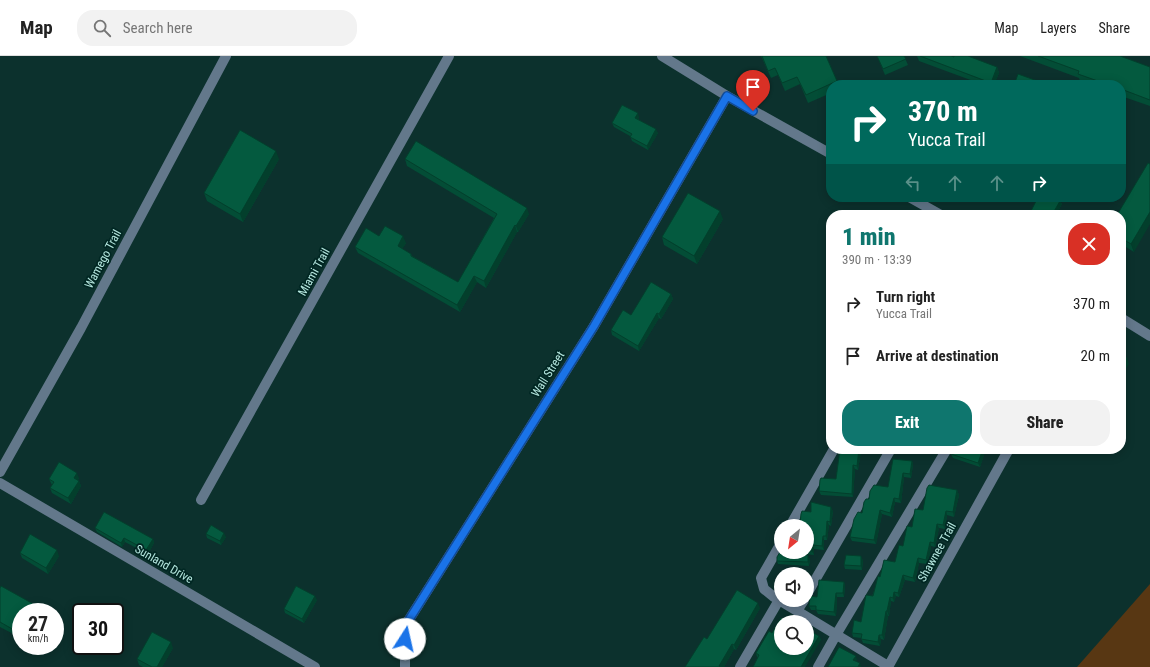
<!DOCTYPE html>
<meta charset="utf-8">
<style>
body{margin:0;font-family:"Roboto Condensed",sans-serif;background:#f2f2f2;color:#222;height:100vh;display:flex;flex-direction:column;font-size:15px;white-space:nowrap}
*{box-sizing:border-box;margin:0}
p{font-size:13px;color:#767676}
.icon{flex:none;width:22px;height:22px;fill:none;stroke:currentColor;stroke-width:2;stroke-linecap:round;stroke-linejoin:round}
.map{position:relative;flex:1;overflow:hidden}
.side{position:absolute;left:826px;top:154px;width:300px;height:244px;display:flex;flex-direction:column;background:#fff;border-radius:16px;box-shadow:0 2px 10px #0003}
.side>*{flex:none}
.hud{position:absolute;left:826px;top:24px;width:300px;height:122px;border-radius:16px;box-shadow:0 2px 10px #0003;background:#00695c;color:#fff;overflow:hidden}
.needle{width:26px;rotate:210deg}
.controls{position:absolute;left:774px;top:463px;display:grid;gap:8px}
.controls a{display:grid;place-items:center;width:40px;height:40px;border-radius:50%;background:#fff;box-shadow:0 2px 10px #0003;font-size:20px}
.speed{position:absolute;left:12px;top:547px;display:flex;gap:8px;font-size:20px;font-weight:700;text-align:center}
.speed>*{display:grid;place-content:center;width:52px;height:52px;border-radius:50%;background:#fff;box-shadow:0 2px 10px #0003;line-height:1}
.speed small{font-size:10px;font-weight:400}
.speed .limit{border:2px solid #111;border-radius:6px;background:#fff;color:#111}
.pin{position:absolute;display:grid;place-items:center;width:34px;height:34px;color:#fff;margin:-41px -17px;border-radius:50% 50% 50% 0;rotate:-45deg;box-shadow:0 0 4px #0007}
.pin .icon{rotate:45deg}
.me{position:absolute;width:44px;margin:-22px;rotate:10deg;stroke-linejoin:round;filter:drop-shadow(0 0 3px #0008)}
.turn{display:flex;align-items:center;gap:14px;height:84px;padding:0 16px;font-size:18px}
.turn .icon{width:52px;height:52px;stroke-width:2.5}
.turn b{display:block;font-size:28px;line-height:34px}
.lanes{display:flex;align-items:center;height:38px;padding:0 16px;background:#0003;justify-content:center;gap:20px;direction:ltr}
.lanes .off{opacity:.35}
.round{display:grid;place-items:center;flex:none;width:42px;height:42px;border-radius:16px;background:#f2f2f2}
.overview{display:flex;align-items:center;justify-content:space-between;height:68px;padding:0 16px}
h1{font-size:24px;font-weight:800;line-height:30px;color:#0f766e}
.button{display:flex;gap:8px;margin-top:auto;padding:8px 16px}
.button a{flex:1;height:46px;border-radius:16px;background:#0f766e;color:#fff;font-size:16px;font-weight:800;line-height:46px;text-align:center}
.button a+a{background:#f2f2f2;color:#222}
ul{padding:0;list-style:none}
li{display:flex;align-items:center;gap:12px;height:52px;padding:0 16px}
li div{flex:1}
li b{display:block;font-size:15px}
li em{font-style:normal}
header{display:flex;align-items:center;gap:24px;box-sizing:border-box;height:56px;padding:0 20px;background:#fff;border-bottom:1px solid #e0e0e0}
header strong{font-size:19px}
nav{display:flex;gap:22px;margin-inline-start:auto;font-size:14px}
.search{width:280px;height:36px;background:#f2f2f2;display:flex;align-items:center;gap:10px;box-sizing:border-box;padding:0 14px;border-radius:16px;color:#767676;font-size:15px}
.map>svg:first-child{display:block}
.green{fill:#583713}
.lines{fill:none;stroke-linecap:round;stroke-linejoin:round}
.minor{stroke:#63788b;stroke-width:10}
.wall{fill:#034d36}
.shaded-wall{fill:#033f2c}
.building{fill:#045a3f;stroke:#033f2c}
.route-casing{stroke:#114b97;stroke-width:10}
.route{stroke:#1a73e8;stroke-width:7}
.labels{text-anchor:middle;stroke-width:3.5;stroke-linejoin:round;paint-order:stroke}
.street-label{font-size:12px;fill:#b5e7df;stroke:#012723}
</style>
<header>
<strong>Map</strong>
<div class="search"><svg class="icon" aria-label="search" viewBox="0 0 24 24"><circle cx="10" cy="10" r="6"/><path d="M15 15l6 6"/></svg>Search here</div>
<nav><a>Map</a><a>Layers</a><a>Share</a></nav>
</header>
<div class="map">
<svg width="1150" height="611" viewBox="0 0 1150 611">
<rect width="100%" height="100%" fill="#0c312d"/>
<path class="green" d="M1150,528V611H1077Z"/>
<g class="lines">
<path class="minor" d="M662,0L727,40L831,98
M909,141L941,159
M1121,262L1150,280
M0,416L81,272L226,0
M0,427L315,611
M201,444L449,0
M790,470L834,393
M781,487L761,522L764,533L774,541L888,610
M807,538L891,393
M797,555L804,544
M405,611V570L594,270L727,40
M740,611L779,544
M818,611L836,579L947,393
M888,611L1009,393"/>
</g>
<path class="wall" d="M761,0H826L839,29H831V37L808,47L800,28L785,35L778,19L771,22Z
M877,0H904L908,9L885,19Z
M917,0H951L997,11L999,17L994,29H984L919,5Z
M1020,0H1120L1150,11V50L1121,40V29H1092L1080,25L1079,22Z
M639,61L638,63L658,77L648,94L632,85L630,80L614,71L612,67Z
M279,103L243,166L207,145L204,137Z
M405,103L529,158L518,176H517L486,232L477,226L460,256L358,197L355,191L379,180L406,187L402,193L411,198L412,200L458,226L494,162L407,110Z
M1060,145L1062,148L1056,159H1032L1031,155Z
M1121,159L1134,196L1121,188Z
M723,163L697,208L664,189L662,181Z
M671,238L673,243L661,263L659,262L639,295L612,279L611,274L631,259Z
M840,393H876V396L861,395L858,414L855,413L853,441L821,439L819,435L836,423Z
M986,393L980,411L953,402L951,398Z
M912,405L913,409L911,422L904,421L901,447L895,446L892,461L882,458L876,488L852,485L850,481L869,443L888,431Z
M79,422L78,424L79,425L81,430L71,448L52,437L50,432L52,429L49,423Z
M957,434L959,439L954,461L947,459L945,473L939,472L935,491L931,490L928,508L919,507L915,526L905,524L899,541L896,540L894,546L891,545L889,560H888L884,584L881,583L880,590L863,587L861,582L853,581L852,577L861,566L880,521L895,506L912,471L923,454Z
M833,455L831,470L829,469L827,484H824V494L814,493V499L804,498L810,503L809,510L778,508L777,505L784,496H807V470L800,467Z
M95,472L153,483L154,487L148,498L125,486L122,491L97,476Z
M206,478L226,481L221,489L207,482Z
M20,497L59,500L48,518L22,502Z
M863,504L862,514L845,513L844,509Z
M844,526L845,530L844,541H837L836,560L818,558L816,554H811L809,550L817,541Z
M0,532L46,555V556H21V582L0,571Z
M317,544L304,567L285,557L284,553Z
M760,552L736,594L734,593L724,611H685L707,583Z
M781,566L819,580L821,584L758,601H757L756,597Z
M173,592L162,611H143L139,609L137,603Z"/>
<path class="shaded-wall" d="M997,11L999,17L994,29H992L991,27Z
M638,57L639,61L637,66L635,62Z
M656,73L658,77L648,94L647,90Z
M276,95L279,103L243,166L240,158Z
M1060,145L1062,148L1056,159H1052Z
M527,152L529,158L518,176L516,170Z
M720,155L723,163L697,208L694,200Z
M1150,156V168L1134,196L1131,188Z
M515,169L517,176L486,232L484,225Z
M403,180L406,187L400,197L398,190Z
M474,220L477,226L460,256L457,249Z
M671,238L673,243L661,263L659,258Z
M657,257L659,262L639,295L638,290Z
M1127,302L1129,308L1121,321V312Z
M859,393H860L861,395L858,414L857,410Z
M983,393H986L980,411L978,407Z
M912,405L913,409L911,422L910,418Z
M853,409L855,413L853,441L852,438Z
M77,417L79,422L76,428L74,422Z
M903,417L904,421L901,447L899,443Z
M79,425L81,430L71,448L68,442Z
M957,434L959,439L954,461L953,456Z
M894,442L895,446L892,461L890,457Z
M831,451L833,455L831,470L830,466Z
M880,454L882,458L876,488L874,484Z
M946,455L947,459L945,473L943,469Z
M827,465L829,469L827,484L826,480Z
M937,468L939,472L935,491L934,487Z
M224,477L226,481L221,489L220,485Z
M823,480L824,484V494L822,490Z
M124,482L125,486L122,491L121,487Z
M153,483L154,487L148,498L146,494Z
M930,486L931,490L928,508L926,504Z
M813,489L814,493V499L812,495Z
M57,494L59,500L48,518L46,512Z
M808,499L810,503L809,510L808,506Z
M861,500L863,504L862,514L861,510Z
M918,502L919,507L915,526L913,522Z
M903,519L905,524L899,541L898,537Z
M844,526L845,530L844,541L843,537Z
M894,536L896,540L894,546L893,542Z
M836,537L837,541L836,560L834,556Z
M315,540L317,544L304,567L302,563Z
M890,541L891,545L889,560L887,555Z
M758,547L760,552L736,594L734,589Z
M886,555L888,560L884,584L882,579Z
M879,579L881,583L880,590L878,586Z
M819,580L821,584L805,611H801Z
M171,586L173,592L162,611H157Z
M732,588L734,593L724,611H720L719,610Z
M856,600L857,604L855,607L853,604Z
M860,607L861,611H858Z"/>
<path class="building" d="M762,0H826L837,25L806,39L797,21L782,27L775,12L768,15Z
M877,0H904L906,3L883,13Z
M920,0H951L954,1V0H968L997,11L991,27Z
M1038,0H1120L1150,11V44L1121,33V29H1109L1078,18L1079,15Z
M1018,18L1049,29H1014Z
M622,49L638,57L635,62L656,73L647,90L630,81L632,78L612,67Z
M240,74L276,95L240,158L204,137Z
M416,85L527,152L516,170L515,169L484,225L474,220L457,249L355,191L366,172L379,180L385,170L403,180L398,190L411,198V200L458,226L497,158L405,103Z
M1148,107L1150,108V156L1131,188L1121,182V159H1117Z
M688,137L720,155L694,200L662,181Z
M1038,141H1054L1060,145L1052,159H1038L1031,155Z
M651,226L671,238L659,258L657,257L638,290L611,274L623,254L631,259Z
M1121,299L1127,302L1121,312Z
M840,393H859L857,410L853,409L852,438L819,435L820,424L821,422L836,423Z
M953,393H983L978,407L951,398Z
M893,403L912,405L910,418L903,417L899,443L894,442L890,457L880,454L874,484L850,481L854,463L858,456L862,457L864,446L866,443H869L870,435L874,429L888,431Z
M59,406L77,417L74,422L79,425L68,442L50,432L54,426L49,423Z
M929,429L957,434L953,456L946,455L943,469L937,468L934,487L930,486L926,504L918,502L913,522L903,519L898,537L894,536L893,542L890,541L887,555H886L882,579H879L878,586L861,583L862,578L852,577L854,564L861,566L866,539L873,540L878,520L880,521L884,504L895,506L899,489L903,490L907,470L912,471L915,453L923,454L927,432Z
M811,446L831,451L830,466L827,465L826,480H823L822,490L813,489L812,495L807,494V470H795L796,466L800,467L801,458L802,455L811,456Z
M104,456L153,483L146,494L124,482L121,487L95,472Z
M211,469L224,477L220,485L206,478Z
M30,478L57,494L46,512L20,497Z
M780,496H802V498L808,499V506L777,505V501Z
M846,499L861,500V510L844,509Z
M819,524L844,526L843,537H836L834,556L816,554V550H809L810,540L817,541Z
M1,530L46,555L45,556H21V578L0,566V532Z
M296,530L315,540L302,563L284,553Z
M737,534L758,547L734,589L732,588L719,610L721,611H685L704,581L707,583Z
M781,562L787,566H781V592H807V573L819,580L801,611H753L759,599L756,597L769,575L772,577Z
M152,576L171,586L157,611H152L137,603Z
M839,591L856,600L853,604L860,607L858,611H828Z"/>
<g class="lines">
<g class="route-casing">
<path id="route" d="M405,583V570L594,270L727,40L753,55"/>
</g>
<use href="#route" class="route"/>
</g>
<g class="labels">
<g class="street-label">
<text transform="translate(103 203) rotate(-62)" y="4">Wamego Trail</text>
<text transform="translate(314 216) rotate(-61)" y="4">Miami Trail</text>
<text transform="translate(548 318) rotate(-58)" y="4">Wall Street</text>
<text transform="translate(937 496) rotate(-61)" y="4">Shawnee Trail</text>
<text transform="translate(164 508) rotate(30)" y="4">Sunland Drive</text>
</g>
</g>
</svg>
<div class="controls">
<a><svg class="needle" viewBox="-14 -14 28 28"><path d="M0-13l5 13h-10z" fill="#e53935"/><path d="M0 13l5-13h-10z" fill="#767676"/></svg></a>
<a><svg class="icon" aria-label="sound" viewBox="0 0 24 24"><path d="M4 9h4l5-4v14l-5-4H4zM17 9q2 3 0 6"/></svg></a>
<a><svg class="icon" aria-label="search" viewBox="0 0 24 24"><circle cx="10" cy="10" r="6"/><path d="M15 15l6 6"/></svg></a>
</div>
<div class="speed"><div>27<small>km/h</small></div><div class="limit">30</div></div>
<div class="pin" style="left:753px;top:55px;background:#d93025"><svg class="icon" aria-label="arrive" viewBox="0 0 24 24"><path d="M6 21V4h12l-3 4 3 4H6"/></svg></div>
<svg class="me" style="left:405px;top:583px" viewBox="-20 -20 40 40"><circle r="19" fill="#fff"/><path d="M0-13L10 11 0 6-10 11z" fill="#1a73e8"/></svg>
<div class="hud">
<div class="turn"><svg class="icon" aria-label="right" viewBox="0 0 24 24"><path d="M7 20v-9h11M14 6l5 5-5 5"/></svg><div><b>370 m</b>Yucca Trail</div></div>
<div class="lanes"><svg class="icon off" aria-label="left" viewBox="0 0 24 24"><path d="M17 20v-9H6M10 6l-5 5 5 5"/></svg><svg class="icon off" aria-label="ahead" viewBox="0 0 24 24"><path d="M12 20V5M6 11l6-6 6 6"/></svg><svg class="icon off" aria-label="ahead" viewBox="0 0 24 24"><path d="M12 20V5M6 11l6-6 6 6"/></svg><svg class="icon" aria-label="right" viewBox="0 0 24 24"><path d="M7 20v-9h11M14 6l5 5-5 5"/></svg></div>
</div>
<section class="side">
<div class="overview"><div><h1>1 min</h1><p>390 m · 13:39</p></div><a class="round" style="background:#d93025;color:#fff"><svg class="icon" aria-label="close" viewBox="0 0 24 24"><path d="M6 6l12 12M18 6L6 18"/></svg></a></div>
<ul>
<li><svg class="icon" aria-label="right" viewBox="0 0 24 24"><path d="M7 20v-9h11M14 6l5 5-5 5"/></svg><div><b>Turn right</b><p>Yucca Trail</p></div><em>370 m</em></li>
<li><svg class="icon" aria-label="arrive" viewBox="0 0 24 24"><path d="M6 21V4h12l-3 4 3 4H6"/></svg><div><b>Arrive at destination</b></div><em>20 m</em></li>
</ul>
<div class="button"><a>Exit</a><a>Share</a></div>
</section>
</div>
